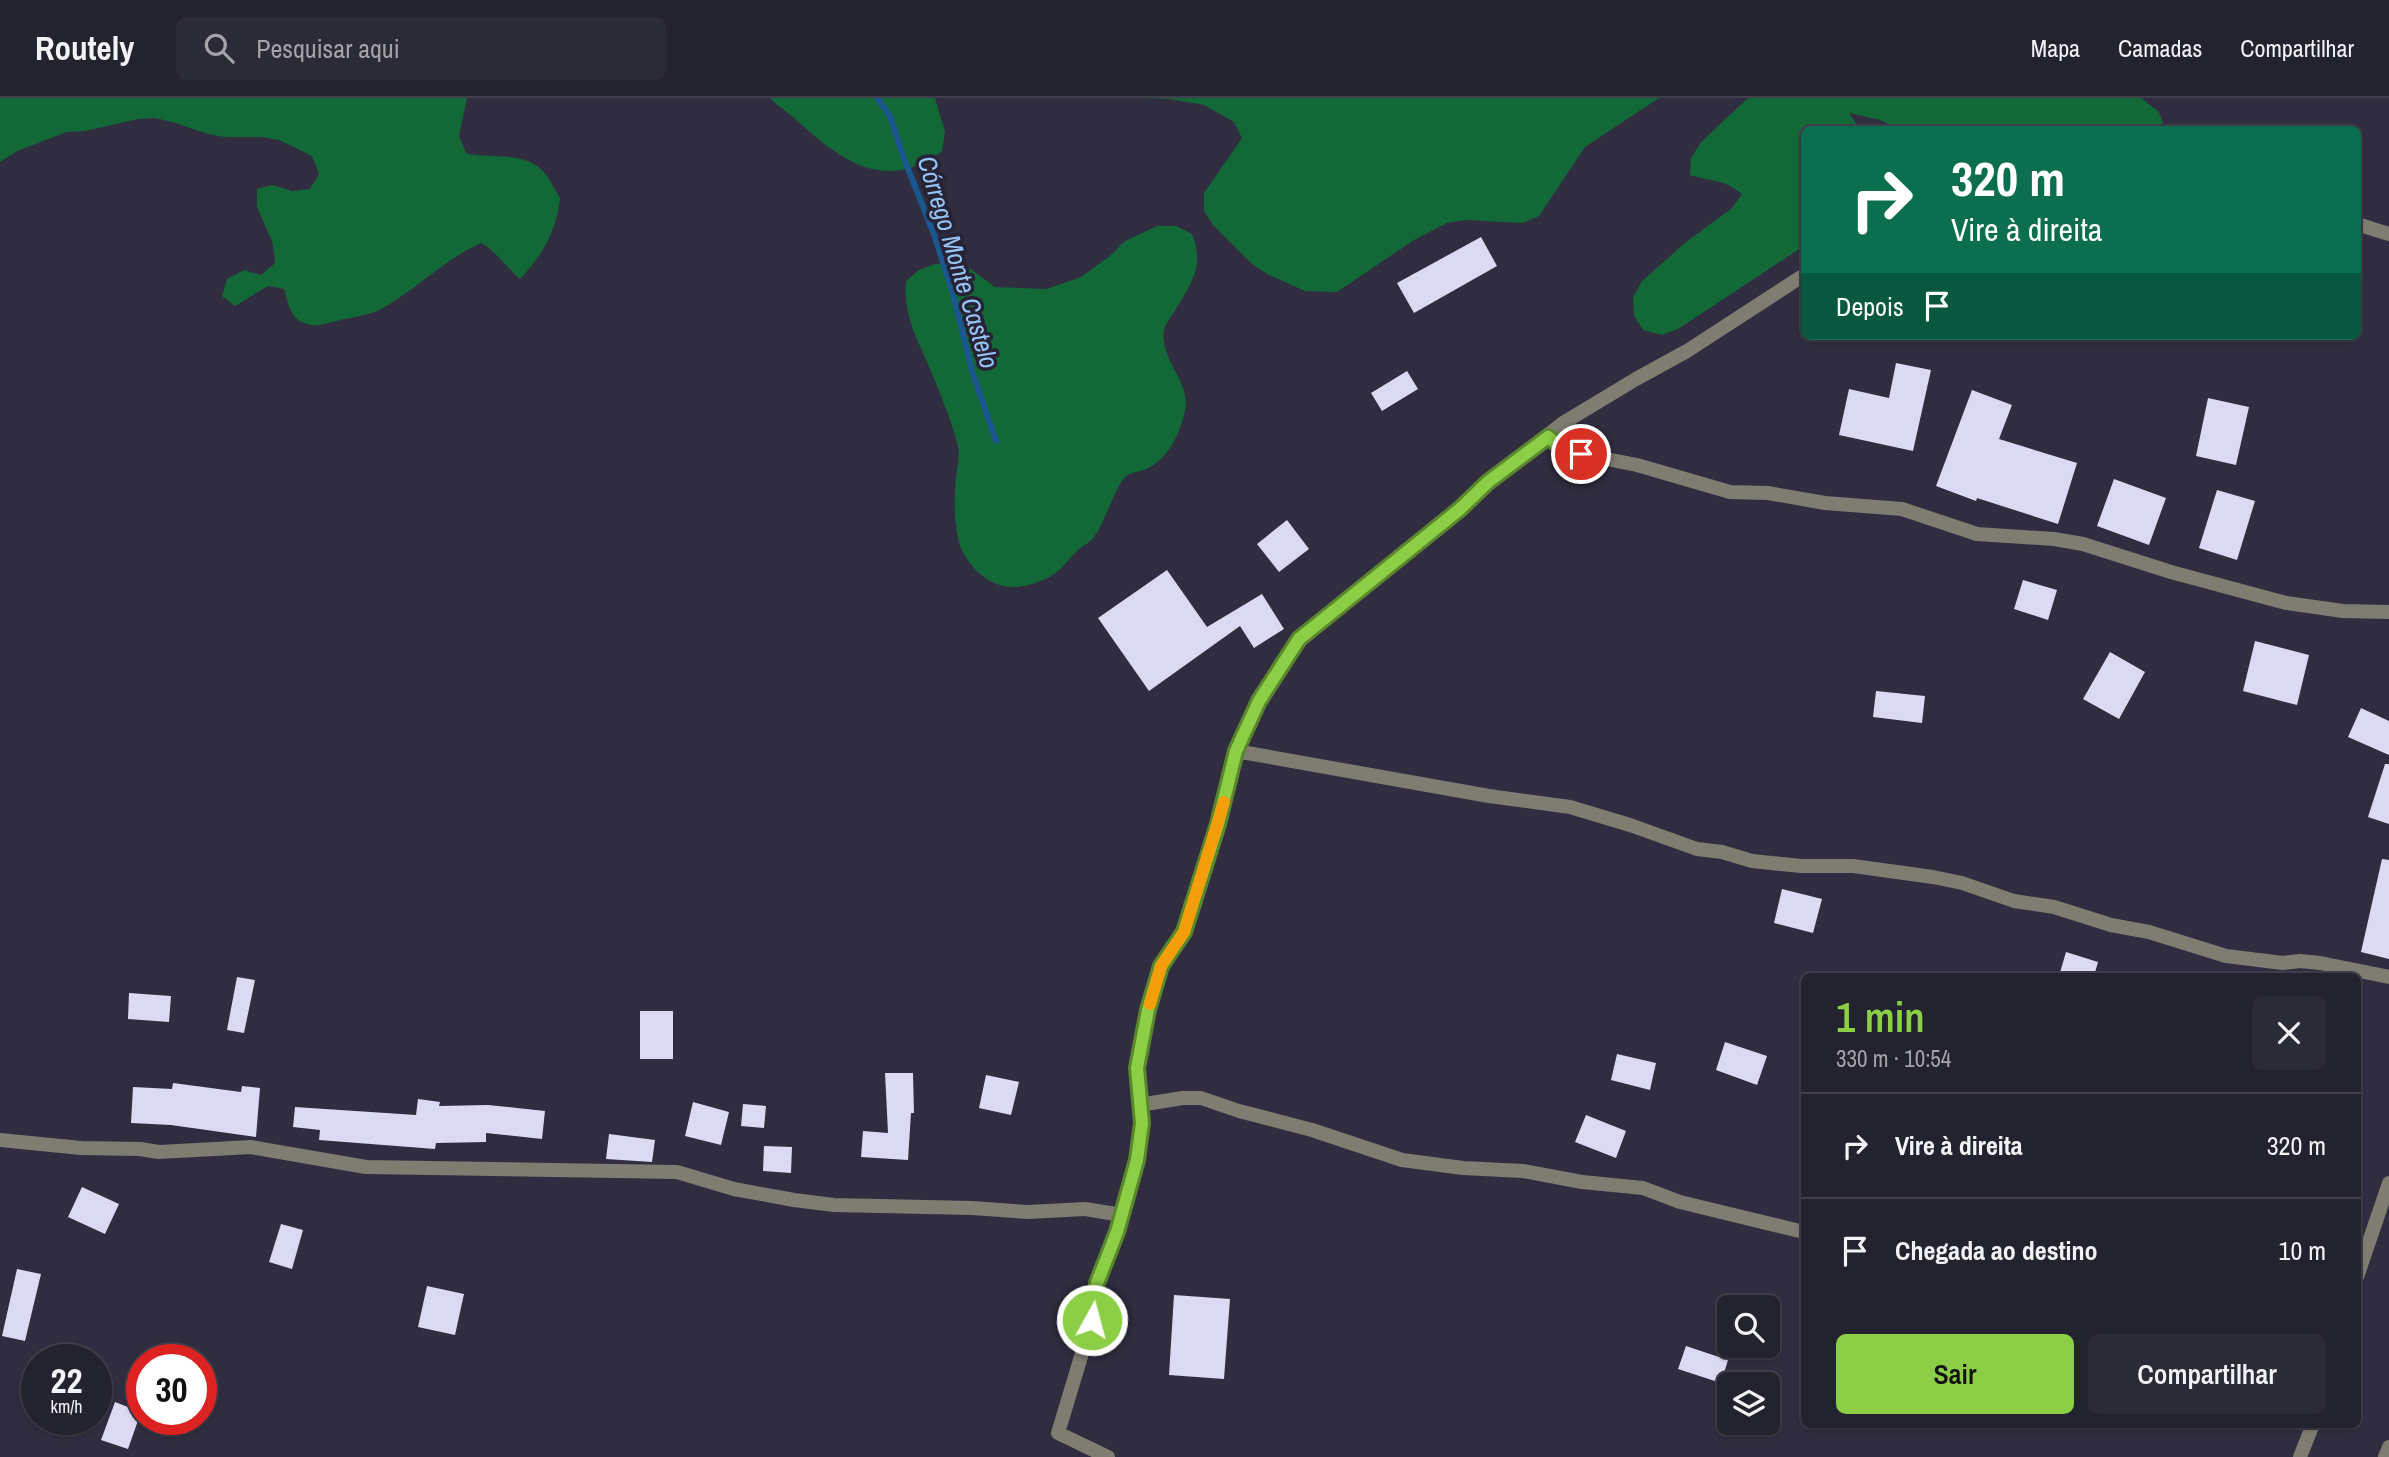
<!DOCTYPE html>
<html lang="pt">
<meta charset="utf-8">
<style>
body{margin:0;font-family:"Archivo Narrow",sans-serif;background:#2b2a37;color:#f1f3f6;height:100vh;display:flex;flex-direction:column;font-size:26px;white-space:nowrap}
*{box-sizing:border-box;margin:0}
p{font-size:23px;color:#a3a4aa}
.icon{flex:none;width:38px;height:38px;fill:none;stroke:currentColor;stroke-width:2;stroke-linecap:round;stroke-linejoin:round}
.map{position:relative;flex:1;overflow:hidden}
.side{position:absolute;left:1801px;top:875px;width:560px;height:455px;display:flex;flex-direction:column;background:#23222f;border-radius:10px;box-shadow:0 2px 5px #0004,0 0 0 2px #403f4b}
.side>*{flex:none}
.banner{position:absolute;left:1801px;top:28px;width:560px;height:214px;border-radius:10px;box-shadow:0 2px 5px #0004,0 0 0 2px #403f4b;background:#0b6e4f;color:#fff;overflow:hidden}
.fabs{position:absolute;left:1717px;top:1197px;display:grid;gap:14px}
.fabs a{display:grid;place-items:center;width:63px;height:63px;border-radius:10px;background:#23222f;box-shadow:0 2px 5px #0004,0 0 0 2px #403f4b;font-size:35px}
.speed{position:absolute;left:21px;top:1246px;display:flex;gap:14px;font-size:35px;font-weight:700;text-align:center}
.speed>*{display:grid;place-content:center;width:91px;height:91px;border-radius:50%;background:#23222f;box-shadow:0 2px 5px #0004,0 0 0 2px #403f4b;line-height:1}
.speed small{font-size:18px;font-weight:400}
.speed .limit{border:10px solid #d22;background:#fff;color:#111}
.pin{position:absolute;display:grid;place-items:center;width:60px;height:60px;color:#fff;margin:-30px;border:4px solid #fff;border-radius:50%;box-shadow:0 2px 7px #0007}
.me{position:absolute;width:77px;margin:-38px;rotate:7deg;stroke-linejoin:round;filter:drop-shadow(0 0 5px #0008)}
.turn{display:flex;align-items:center;gap:24px;height:147px;padding:0 35px;font-size:32px}
.turn .icon{width:91px;height:91px;stroke-width:2.5}
.turn b{display:block;font-size:49px;line-height:60px}
.then{display:flex;align-items:center;height:66px;padding:0 35px;background:#0003;gap:14px;font-size:26px}
.round{display:grid;place-items:center;flex:none;width:74px;height:74px;border-radius:10px;background:#2b2a37}
.summary{display:flex;align-items:center;justify-content:space-between;height:119px;padding:0 35px}
h1{font-size:42px;font-weight:600;line-height:52px;color:#8cce45}
.cta{display:flex;gap:14px;margin-top:auto;padding:14px 35px}
.cta a{flex:1;height:80px;border-radius:10px;background:#8cce45;color:#111;font-size:28px;font-weight:600;line-height:80px;text-align:center}
.cta a+a{background:#2b2a37;color:#f1f3f6}
ul{padding:0;list-style:none}
li{display:flex;align-items:center;gap:21px;height:105px;padding:0 35px;border-top:2px solid #403f4b}
li div{flex:1}
li b{display:block;font-size:26px}
li em{font-style:normal}
header{display:flex;align-items:center;gap:42px;box-sizing:border-box;height:98px;padding:0 35px;background:#23222f;border-bottom:2px solid #403f4b}
header strong{font-size:33px}
nav{display:flex;gap:38px;margin-inline-start:auto;font-size:24px}
.search{width:490px;height:63px;background:#2b2a37;display:flex;align-items:center;gap:18px;box-sizing:border-box;padding:0 24px;border-radius:10px;color:#a3a4aa;font-size:26px}
.map>svg:first-child{display:block}
.forest{fill:#136837}
.lines{fill:none;stroke-linecap:round;stroke-linejoin:round}
.stream{stroke:#1b578f;stroke-width:6}
.building{fill:#dbdaf2}
.minor{stroke:#7f7c72;stroke-width:14}
.tertiary{stroke:#7f7c72;stroke-width:14}
.route-casing{stroke:#5b862d;stroke-width:18}
.route{stroke:#8cce45;stroke-width:12}
.slow{stroke:#f59e0b;stroke-width:12}
.labels{text-anchor:middle;stroke-width:7;stroke-linejoin:round;paint-order:stroke}
.water-label{font-size:26px;font-style:italic;fill:#96c3f4;stroke:#252335}
</style>
<header>
<strong>Routely</strong>
<div class="search"><svg class="icon" aria-label="search" viewBox="0 0 24 24"><circle cx="10" cy="10" r="6"/><path d="M15 15l6 6"/></svg>Pesquisar aqui</div>
<nav><a>Mapa</a><a>Camadas</a><a>Compartilhar</a></nav>
</header>
<div class="map">
<svg width="2389" height="1359" viewBox="0 0 2389 1359">
<rect width="100%" height="100%" fill="#2f2d3f"/>
<path class="forest" d="M0,0H467L459,38L466,55C488,61 518,54 537,68C547,75 554,90 560,100C557,132 542,158 520,181C506,169 497,154 481,145C445,161 418,190 383,210C369,218 352,219 336,223C324,226 313,231 300,223C290,218 287,201 284,191L268,188L235,208L222,198L227,181L244,172L261,177L275,165L273,146L257,109V91L272,87L292,93L310,91L319,76L312,58L279,42L261,39H225L208,36L172,24L155,20L138,21L85,33L67,34L17,53L0,64Z
M770,0H935L945,34L942,53C889,93 846,67 803,28C793,18 780,10 770,0Z
M1142,0H1659L1585,49L1539,118L1523,125L1466,122L1447,125L1414,142L1337,194L1305,193L1267,176L1252,166L1213,127L1204,113V95L1242,40L1234,24L1204,7L1170,1Z
M1748,0H2141L2159,14L2165,31H1898L1880,22L1849,15L1860,31L1804,32V148L1678,231L1662,237L1643,232L1634,218L1633,199L1642,183L1686,144L1732,110L1742,96C1724,81 1712,84 1690,77L1691,60L1701,44Z
M1157,128H1176L1192,136C1205,168 1191,186 1174,214C1171,219 1165,226 1164,232C1159,264 1194,285 1184,317C1178,339 1168,361 1146,371C1140,374 1131,374 1126,378C1114,390 1106,423 1094,439C1090,445 1083,447 1078,452C1069,460 1062,472 1051,478C1016,497 987,492 965,458C953,440 954,400 956,380C957,370 960,358 958,348C952,323 937,288 927,264C915,237 903,214 906,183L919,172L935,166L952,165L969,170L995,189L1047,191L1081,179L1110,158L1125,143Z"/>
<g class="lines">
<path class="stream" d="M877,0L890,18L903,58L935,139L953,196L972,273L996,343"/>
</g>
<path class="building" d="M1481,139L1497,168L1414,215L1397,185Z
M1896,265L1931,272L1913,353L1839,337L1849,291L1889,300Z
M1407,273L1418,291L1382,313L1371,295Z
M1972,292L2012,307L1999,341L2077,365L2058,426L1977,400L1976,403L1936,388Z
M2208,300L2249,309L2236,367L2196,358Z
M2114,381L2166,400L2149,447L2097,428Z
M2217,392L2255,403L2237,462L2199,450Z
M1287,422L1309,451L1279,474L1257,446Z
M1167,472L1207,529L1262,496L1284,531L1254,550L1240,528L1149,593L1098,520Z
M2023,482L2057,492L2048,522L2014,511Z
M2255,543L2309,557L2297,607L2243,593Z
M2110,554L2145,574L2119,621L2083,601Z
M1876,593L1925,598L1922,625L1873,619Z
M2361,610L2389,623V657L2348,639Z
M2385,666H2389V726L2368,719Z
M2382,761L2389,762V861L2361,854Z
M1782,791L1822,801L1813,835L1774,825Z
M2066,854L2098,864L2094,878H2059Z
M237,879L255,882L244,935L227,932Z
M129,895L171,898L169,924L128,921Z
M640,913H673V961H640Z
M1725,944L1767,958L1757,987L1716,972Z
M1617,956L1656,965L1650,992L1611,982Z
M885,975H913L914,1015H911L908,1062L861,1059L863,1033L888,1035Z
M986,977L1019,984L1011,1017L979,1010Z
M173,985L241,994L242,988L260,990L256,1039L171,1027L131,1025L133,989L172,991Z
M418,1001L440,1004L439,1008L488,1007L545,1013L542,1041L486,1035V1044L436,1045L435,1051L319,1042L320,1032L293,1029L295,1009L416,1017Z
M693,1004L729,1014L721,1047L685,1038Z
M743,1006L766,1008L764,1030L741,1028Z
M1586,1017L1626,1033L1616,1060L1575,1044Z
M609,1036L655,1042L652,1064L606,1061Z
M764,1048L792,1049L791,1075L763,1073Z
M82,1089L119,1106L105,1136L68,1119Z
M281,1126L303,1132L292,1171L269,1164Z
M17,1171L41,1176L25,1243L2,1238Z
M427,1188L464,1196L455,1237L418,1229Z
M1174,1197L1230,1201L1224,1281L1169,1277Z
M1686,1248L1728,1262L1721,1285L1678,1271Z
M115,1304L141,1314L128,1351L101,1342Z"/>
<g class="lines">
<path class="minor" d="M2357,126L2389,136
M1548,339L1562,350L1581,356L1637,367L1730,394L1768,395L1825,405L1902,411L1977,436L2054,441L2083,446L2171,474L2286,505L2343,513L2389,514
M1236,653L1489,698L1570,709L1630,727L1697,751L1722,754L1752,763L1801,768H1853L1933,779L1962,785L2014,803L2054,809L2111,827L2149,834L2226,858L2283,865L2300,863L2320,865L2389,879
M1139,1007L1183,1000H1201L1239,1013L1312,1032L1402,1062L1463,1070L1523,1073L1582,1084L1643,1090L1680,1104L1804,1134
M0,1042L81,1050L140,1051L159,1054L251,1049L366,1069L677,1074L734,1091L794,1102L834,1107L972,1110L1028,1114L1085,1111L1122,1117
M2357,1179L2389,1085
M1108,1359L1058,1335L1092,1222L1097,1185L1111,1151L1133,1080L1142,1025L1137,970L1148,912L1161,868L1184,834L1218,726L1236,653L1259,603L1288,556L1299,541L1329,516L1360,493L1460,411L1488,384L1563,325L1636,281L1687,253L1804,177
M2300,1359L2313,1326"/>
<path class="tertiary" d="M2385,1359L2389,1349"/>
</g>
<g class="lines">
<g class="route-casing">
<path id="route" d="M1092,1222L1097,1185L1117,1134L1137,1062L1142,1025L1137,970L1148,912L1161,868L1184,834L1218,726L1236,653L1259,603L1299,541L1460,411L1488,384L1548,339L1562,350L1581,356"/>
</g>
<use href="#route" class="route"/>
<path class="slow" d="M1150,906L1161,868L1184,834L1224,704"/>
</g>
<g class="labels">
<g class="water-label">
<text transform="translate(958 164) rotate(73)" y="9">Córrego Monte Castelo</text>
</g>
</g>
</svg>
<div class="fabs">
<a><svg class="icon" aria-label="search" viewBox="0 0 24 24"><circle cx="10" cy="10" r="6"/><path d="M15 15l6 6"/></svg></a>
<a><svg class="icon" aria-label="layers" viewBox="0 0 24 24"><path d="M12 4l9 5-9 5-9-5zM3 14l9 5 9-5"/></svg></a>
</div>
<div class="speed"><div>22<small>km/h</small></div><div class="limit">30</div></div>
<div class="pin" style="left:1581px;top:356px;background:#d93025"><svg class="icon" aria-label="arrive" viewBox="0 0 24 24"><path d="M6 21V4h12l-3 4 3 4H6"/></svg></div>
<svg class="me" style="left:1092px;top:1222px" viewBox="-20 -20 40 40"><circle r="17" fill="#8cce45" stroke="#fff" stroke-width="3"/><path d="M0-11L8 9 0 5-8 9z" fill="#fff"/></svg>
<div class="banner">
<div class="turn"><svg class="icon" aria-label="right" viewBox="0 0 24 24"><path d="M7 20v-9h11M14 6l5 5-5 5"/></svg><div><b>320 m</b>Vire à direita</div></div>
<div class="then">Depois<svg class="icon" aria-label="arrive" viewBox="0 0 24 24"><path d="M6 21V4h12l-3 4 3 4H6"/></svg></div>
</div>
<section class="side">
<div class="summary"><div><h1>1 min</h1><p>330 m · 10:54</p></div><a class="round"><svg class="icon" aria-label="close" viewBox="0 0 24 24"><path d="M6 6l12 12M18 6L6 18"/></svg></a></div>
<ul>
<li><svg class="icon" aria-label="right" viewBox="0 0 24 24"><path d="M7 20v-9h11M14 6l5 5-5 5"/></svg><div><b>Vire à direita</b></div><em>320 m</em></li>
<li><svg class="icon" aria-label="arrive" viewBox="0 0 24 24"><path d="M6 21V4h12l-3 4 3 4H6"/></svg><div><b>Chegada ao destino</b></div><em>10 m</em></li>
</ul>
<div class="cta"><a>Sair</a><a>Compartilhar</a></div>
</section>
</div>
